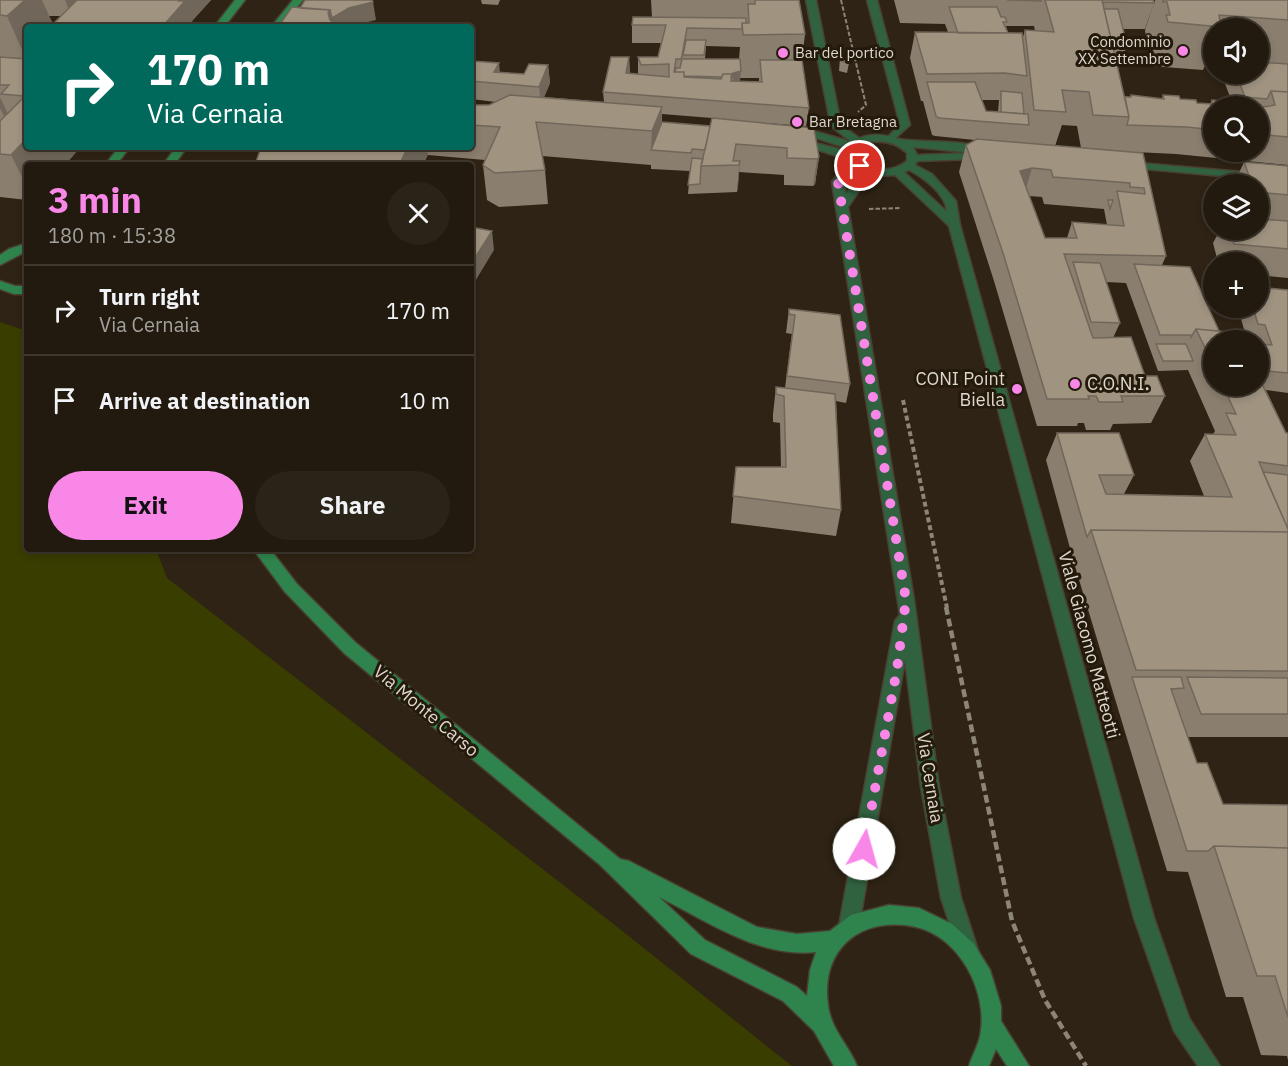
<!DOCTYPE html>
<meta charset="utf-8">
<style>
body{margin:0;font-family:"IBM Plex Sans",sans-serif;background:#2a2318;color:#f1f3f6;height:100vh;display:flex;flex-direction:column;font-size:22px;white-space:nowrap}
*{box-sizing:border-box;margin:0}
p{font-size:20px;color:#a2a19e}
.icon{flex:none;width:33px;height:33px;fill:none;stroke:currentColor;stroke-width:2;stroke-linecap:round;stroke-linejoin:round}
.map{position:relative;flex:1;overflow:hidden}
.details{position:absolute;left:24px;top:162px;width:450px;height:390px;display:flex;flex-direction:column;background:#221a0f;border-radius:6px;box-shadow:0 3px 9px #0003,0 0 0 2px #3f382f}
.details>*{flex:none}
.top-card{position:absolute;left:24px;top:24px;width:450px;height:126px;border-radius:6px;box-shadow:0 3px 9px #0003,0 0 0 2px #3f382f;background:#00695c;color:#fff;overflow:hidden}
.buttons{position:absolute;left:1203px;top:18px;display:grid;gap:12px}
.buttons a{display:grid;place-items:center;width:66px;height:66px;border-radius:50%;background:#221a0f;box-shadow:0 3px 9px #0003,0 0 0 2px #3f382f;font-size:30px}
.pin{position:absolute;display:grid;place-items:center;width:51px;height:51px;color:#fff;margin:-26px;border:3px solid #fff;border-radius:50%;box-shadow:0 2px 6px #0007}
.me{position:absolute;width:66px;margin:-33px;rotate:7deg;stroke-linejoin:round;filter:drop-shadow(0 0 4px #0008)}
.turn{display:flex;align-items:center;gap:21px;height:126px;padding:0 24px;font-size:27px}
.turn .icon{width:78px;height:78px;stroke-width:2.5}
.turn b{display:block;font-size:42px;line-height:51px}
.round{display:grid;place-items:center;flex:none;width:63px;height:63px;border-radius:32px;background:#2a2318}
.summary{display:flex;align-items:center;justify-content:space-between;height:102px;padding:0 24px}
h1{font-size:36px;font-weight:700;line-height:45px;color:#f987e8}
.action{display:flex;gap:12px;margin-top:auto;padding:12px 24px}
.action a{flex:1;height:69px;border-radius:36px;background:#f987e8;color:#111;font-size:24px;font-weight:700;line-height:69px;text-align:center}
.action a+a{background:#2a2318;color:#f1f3f6}
ul{padding:0;list-style:none}
li{display:flex;align-items:center;gap:18px;height:90px;padding:0 24px;border-top:2px solid #3f382f}
li div{flex:1}
li b{display:block;font-size:22px}
li em{font-style:normal}
.map>svg:first-child{display:block}
.green{fill:#3a3d00}
.lines{fill:none;stroke-linecap:round;stroke-linejoin:round}
.minor-casing{stroke:#4a4032;stroke-width:3}
.tertiary-casing{stroke:#4a4032;stroke-width:3}
.secondary-casing{stroke:#4a4032;stroke-width:3}
.path-far2{stroke:#8d8578;stroke-width:2;stroke-dasharray:4.5 2;stroke-linecap:butt}
.path-far1{stroke:#8d8578;stroke-width:4;stroke-dasharray:5 3;stroke-linecap:butt}
.path{stroke:#8d8578;stroke-width:4.5;stroke-dasharray:8 4;stroke-linecap:butt}
.minor{fill:#316240;fill-rule:evenodd}
.tertiary{fill:#316240;fill-rule:evenodd}
.secondary{fill:#2f844d;fill-rule:evenodd}
.wall{fill:#8a7e6e;fill-rule:evenodd}
.shaded-wall{fill:#70675a}
.building{fill:#a09380;stroke:#70675a;stroke-width:1.5;fill-rule:evenodd}
.route{stroke:#f987e8;stroke-width:10;stroke-dasharray:0 18}
.poi-dot{fill:#f987e8;stroke:#241a0b;stroke-width:2}
.labels{text-anchor:middle;stroke-width:6;stroke-linejoin:round;paint-order:stroke}
.far-poi-label{font-size:15px;fill:#ded7cd;stroke:#241a0b;text-anchor:start}
.poi-label{font-size:18px;fill:#ded7cd;stroke:#241a0b;text-anchor:end}
.street-label{font-size:18px;fill:#ded7cd;stroke:#241a0b}
</style>
<div class="map">
<svg width="1288" height="1066" viewBox="0 0 1288 1066">
<rect width="100%" height="100%" fill="#2e2314"/>
<path class="green" d="M0,322L27,331V549H156L167,578L611,922L792,1066H0Z"/>
<g class="lines">
<g class="minor-casing">
<path id="minor" d="M806,0H816L841,125L862,140V144H854L831,126Z
M867,0H877L910,125L891,142L886,139L900,124Z"/>
</g>
<g class="tertiary-casing">
<path id="tertiary" d="M795,129L817,132L852,142C859,138 865,135 874,135C885,134 895,139 906,140C925,142 975,140 988,151L981,154V158L977,159L917,161L915,165L932,174L956,201L960,225L1154,918L1189,1018L1220,1066H1198L1174,1031L1134,918L949,226L895,175L879,176L863,185L848,207L914,600L939,787L961,898L979,953L976,960L969,963L962,960L941,898L921,787L905,659L859,926L856,933L849,936L842,933L839,926L895,621L900,615L832,182L849,160L791,141L796,138L847,151V148L816,138L791,134V130ZM868,142C883,140 896,142 907,153V161C891,174 869,171 856,156L858,148ZM913,147L975,153L917,155ZM855,167L868,173L855,181L846,194L844,182ZM909,170C924,178 946,194 947,212L904,172Z
M1127,162L1288,176V182L1123,167V163Z"/>
</g>
<g class="secondary-casing">
<path id="secondary" d="M235,0H245L224,27H214Z
M293,0H303L281,27H271Z
M119,147H130L116,165H105Z
M176,147H187L174,165H163Z
M27,243V251L0,265V255L9,249Z
M0,281L15,286H27V294H14L0,289Z
M253,549H270L297,584L356,643L620,859L629,861L757,927L797,934L830,931L851,915L889,905L919,908L952,924L974,944L990,970L1001,1006V1021L1029,1066H1007L996,1049L989,1066H969C972,1056 978,1046 980,1036C989,993 960,937 916,927C862,915 820,948 828,1005C831,1030 848,1044 857,1066H834L814,1031L783,1001L691,954L599,864L344,653L285,592ZM659,897C709,922 759,958 816,952L810,970L807,996L797,987L705,940Z"/>
</g>
<path class="path-far2" d="M841,0L866,105L858,112
M869,209L901,208"/>
<path class="path-far1" d="M903,400L947,608"/>
<path class="path" d="M946,607L1012,921L1045,1000L1086,1066"/>
<use href="#minor" class="minor"/>
<use href="#tertiary" class="tertiary"/>
<use href="#secondary" class="secondary"/>
</g>
<path class="wall" d="M0,0H211L192,21L27,27L26,59L0,57ZM49,16H61L53,24Z
M481,0H500L498,5L482,4Z
M651,0H799L805,34L802,60L809,108L806,126L738,121L819,157L815,184L813,186L784,185V175L739,172L737,192L688,194L690,171L651,169V165L542,156L545,170L548,204L499,207L487,200L483,165L485,160L428,155L261,147H471V105H489L496,102L471,99V61L500,72L524,74L548,65L550,83L544,97L604,102L603,92L629,57L630,73L638,74V57H658L661,43H632V25L652,17ZM706,46L740,47L739,59H705ZM740,78H759V81H740ZM662,114L712,118L710,126L662,122Z
M894,0H1153L1154,3L1145,29H1123L1127,45L1121,63L1117,62L1124,96L1130,97L1131,95L1162,99L1163,95L1197,103L1210,104L1212,100L1232,102L1224,81L1227,74H1258V28H1214V59H1208L1203,70L1151,66L1150,58L1153,52L1151,45H1147L1145,30L1155,0H1288V165L1176,154L1135,152L1166,256L1162,265L1214,340V386H1258V340H1247L1238,308H1258L1288,290V393L1266,390L1286,433H1288V737H1188L1197,763L1223,804L1288,805V1060L1287,1056L1261,1055L1243,997H1226L1188,872L1167,871L1074,563L1046,460L1057,433L1134,475L1124,494L1204,496L1190,461L1205,434H1213L1215,431L1188,370L1158,371L1126,283L1106,282L1120,323L1113,338L1145,376L1165,396L1151,423L1113,424L1110,430H1086L1084,423H1078L1077,426H1037L994,281L959,172L966,145L975,140L935,136L932,135L923,101H921L910,58L915,32H948L945,24L900,23ZM1006,26H1034L1035,31L1025,30L1023,37L1008,33ZM982,100H999L998,112L986,111ZM1214,106H1258V152H1214ZM1062,125L1077,126L1081,148L1055,146ZM1029,196L1042,197L1044,204L1104,209L1107,225L1072,222L1067,238H1045Z
M0,57L27,59V200L0,197Z
M840,58L849,63L847,73L839,71Z
M1244,162L1252,184H1234Z
M1288,166V278L1258,275V262H1218L1213,243L1220,230H1258V184Z
M789,309L840,315L850,384L846,403L836,401L841,510L836,536L731,523L736,467H781L780,423L773,422V414L776,387L785,388L792,334L786,333Z"/>
<path class="shaded-wall" d="M25,0H42L54,27H27L26,59L7,16Z
M65,0H87L72,17Z
M180,0H211L192,21L194,27H162Z
M373,2L376,20L352,26L350,27H334L332,18L349,8Z
M330,10L334,27H331L328,13Z
M629,57L630,75L626,73Z
M499,63L501,81L494,72Z
M548,65L550,83L541,105L539,87Z
M741,71L740,81L732,86L733,73Z
M0,97L15,129L12,132L0,108Z
M662,107L661,141L651,150L652,131Z
M27,138V147H81L65,165H27V187L11,155Z
M408,147H427L428,155L423,165H399Z
M819,157L815,184L813,186L817,159Z
M740,161L738,188L737,192L739,165Z
M1032,168L1024,195L1020,171Z
M492,231L494,250L471,288V264Z"/>
<path class="building" d="M0,0H25L7,16L0,15Z
M77,0H180L179,1H185L162,27H50Z
M305,0H372L373,2L349,8L332,18L330,10L300,8Z
M755,0H799L805,34L743,35L742,23H749L748,4H755Z
M1007,0H1041V1Z
M1045,0H1102L1129,117L1093,115L1089,92L1062,90L1066,112L1034,110L1025,30L1054,32Z
M1102,0H1153L1154,3L1103,2Z
M1163,0H1288V20L1219,15L1221,27L1168,22L1166,15H1170L1167,2H1163Z
M292,7L330,10L328,13L330,20L339,27H278Z
M949,7H997L1001,17H1005L1007,22H1003L1008,33H958Z
M1104,9H1118L1127,45L1112,44Z
M633,17L746,18V23H742V29L687,28L682,56L681,59H676L674,72H684V77L721,79L723,74H732L731,81L762,82L760,60H802L809,108L603,92L611,57H629L626,73L669,77V64L641,65L638,57H658L666,25H632Z
M915,32L1022,33L1027,76L1005,73L927,74Z
M686,40H706L704,55H683Z
M0,57L27,59V68L24,70L27,71V138L11,155L0,154V121L25,96L1,94L9,85H0Z
M840,58H848L849,63L841,61Z
M682,59H740L741,71L733,73L732,77H731L732,74H723L722,77L684,76V72H675L676,68H680Z
M471,61L499,63L494,72L524,74L529,64L548,65L539,87L471,81Z
M1258,62L1288,64V92L1271,91L1267,99L1245,97L1236,74H1258Z
M927,82H975L986,111L1028,114L1029,125L939,118L936,116Z
M1001,91L1022,93L1024,114L1001,112Z
M1271,91L1288,92V137L1258,134V108L1275,105Z
M510,95L662,107L652,131L536,122L545,170L495,173L483,165L500,127L471,125V105H489Z
M1131,95L1164,99L1163,95L1179,96L1180,99L1196,100L1197,103L1212,104V100L1236,102L1237,106H1245H1214V130L1187,127L1127,125L1129,117L1125,97H1131Z
M712,118L814,128L819,157L817,159L787,158V148L736,144L733,161H740L739,165L701,166Z
M662,122L710,126L705,150L692,149L691,153L651,150Z
M977,139L1143,153L1166,256L1064,254L1093,338L1131,337L1145,376H1157L1165,396H1121L1123,402H1099L1096,396H1088L1089,399H1047L1003,253L966,145ZM1032,168L1051,170L1053,177L1130,183V187L1144,188L1145,194L1117,191L1124,226L1072,222L1077,238H1045L1020,171Z
M261,147H408L399,165H255Z
M692,158L703,159L701,166L700,184L688,185Z
M1244,162L1288,166V195L1258,192V184H1252Z
M1108,200H1113L1110,209Z
M1258,219L1288,221V249L1234,244L1230,230H1258Z
M471,227L492,231L471,264Z
M1073,262L1100,263L1120,323L1091,322Z
M1134,264L1190,267L1219,331L1196,329L1191,337V335H1160Z
M1258,287L1288,290V373L1258,370V344L1272,345L1265,325L1258,324L1253,308H1258Z
M789,309L840,315L850,384L787,376L795,315L789,314Z
M1196,329L1239,333L1241,340H1214V366Z
M1156,344H1186L1193,361H1163Z
M1258,376L1286,433H1288V466L1259,462L1288,529V532L1091,530L1087,537L1057,433H1119L1134,475H1099L1106,494L1232,497L1205,434L1236,435L1226,413L1236,414L1223,386H1258Z
M776,387L835,394L841,510L733,496L736,467H786L784,396L776,394Z
M1263,472L1288,475V529Z
M1091,530L1288,532V671L1136,670Z
M1132,677H1181L1184,688L1171,689L1197,763H1207L1223,804L1288,805V848L1214,846L1208,851H1187Z
M1187,677L1288,678V714H1201Z
M1214,846L1288,848V1017L1275,976H1257Z"/>
<g class="lines">
<path class="route" d="M860,166L854,161L838,182L906,600L897,669L864,849"/>
</g>
<g class="poi-dot">
<circle cx="1183" cy="51" r="6"/>
<circle cx="783" cy="53" r="6"/>
<circle cx="797" cy="122" r="6"/>
<circle cx="1075" cy="384" r="6"/>
<circle cx="1017" cy="389" r="6"/>
</g>
<g class="labels">
<g class="far-poi-label">
<text x="1171" y="47" text-anchor="end">Condominio<tspan x="1171" dy="17">XX Settembre</tspan></text>
<text x="795" y="58">Bar del portico</text>
<text x="809" y="127">Bar Bretagna</text>
</g>
<g class="poi-label">
<text x="1005" y="385">CONI Point<tspan x="1005" dy="21">Biella</tspan></text>
<text x="1087" y="390" text-anchor="start">C.O.N.I.</text>
</g>
<g class="street-label">
<text transform="translate(1089 645) rotate(75)" y="6">Viale Giacomo Matteotti</text>
<text transform="translate(426 711) rotate(40)" y="6">Via Monte Carso</text>
<text transform="translate(930 778) rotate(81)" y="6">Via Cernaia</text>
</g>
</g>
</svg>
<div class="buttons">
<a><svg class="icon" aria-label="sound" viewBox="0 0 24 24"><path d="M4 9h4l5-4v14l-5-4H4zM17 9q2 3 0 6"/></svg></a>
<a><svg class="icon" aria-label="search" viewBox="0 0 24 24"><circle cx="10" cy="10" r="6"/><path d="M15 15l6 6"/></svg></a>
<a><svg class="icon" aria-label="layers" viewBox="0 0 24 24"><path d="M12 4l9 5-9 5-9-5zM3 14l9 5 9-5"/></svg></a>
<a>+</a>
<a>−</a>
</div>
<div class="pin" style="left:860px;top:166px;background:#d93025"><svg class="icon" aria-label="arrive" viewBox="0 0 24 24"><path d="M6 21V4h12l-3 4 3 4H6"/></svg></div>
<svg class="me" style="left:864px;top:849px" viewBox="-20 -20 40 40"><circle r="19" fill="#fff"/><path d="M0-13L10 11 0 6-10 11z" fill="#f987e8"/></svg>
<div class="top-card">
<div class="turn"><svg class="icon" aria-label="right" viewBox="0 0 24 24"><path d="M7 20v-9h11M14 6l5 5-5 5"/></svg><div><b>170 m</b>Via Cernaia</div></div>
</div>
<section class="details">
<div class="summary"><div><h1>3 min</h1><p>180 m · 15:38</p></div><a class="round"><svg class="icon" aria-label="close" viewBox="0 0 24 24"><path d="M6 6l12 12M18 6L6 18"/></svg></a></div>
<ul>
<li><svg class="icon" aria-label="right" viewBox="0 0 24 24"><path d="M7 20v-9h11M14 6l5 5-5 5"/></svg><div><b>Turn right</b><p>Via Cernaia</p></div><em>170 m</em></li>
<li><svg class="icon" aria-label="arrive" viewBox="0 0 24 24"><path d="M6 21V4h12l-3 4 3 4H6"/></svg><div><b>Arrive at destination</b></div><em>10 m</em></li>
</ul>
<div class="action"><a>Exit</a><a>Share</a></div>
</section>
</div>
